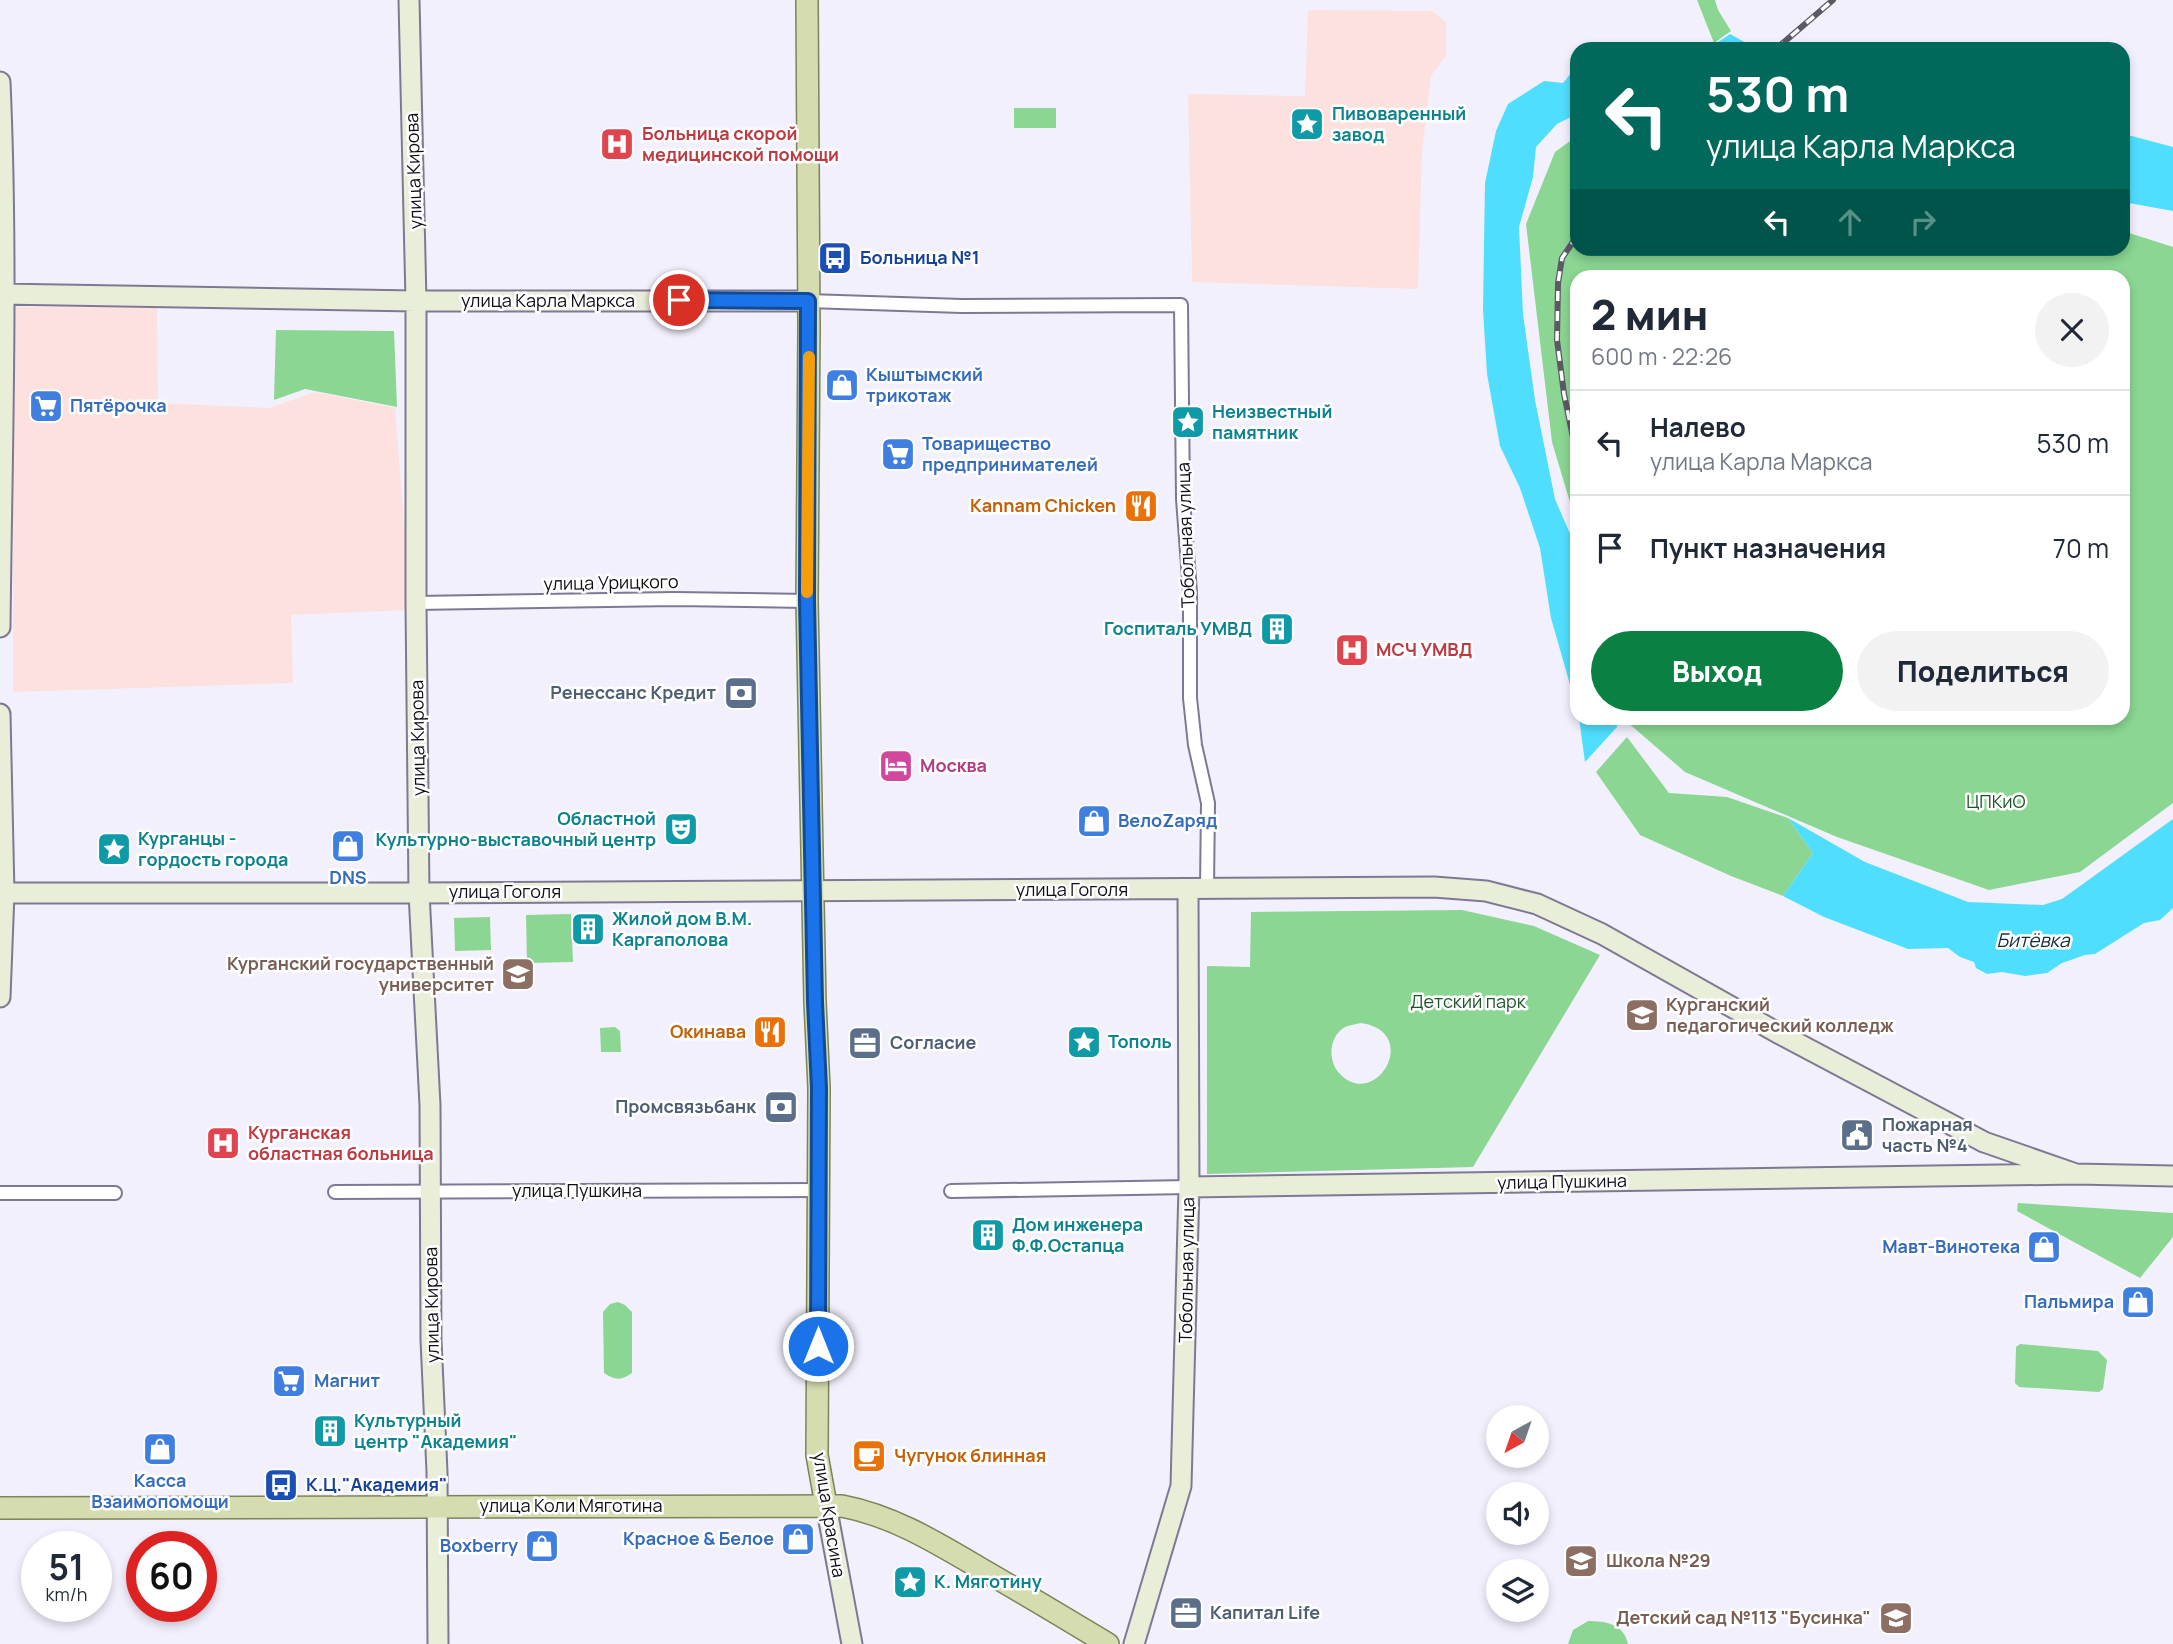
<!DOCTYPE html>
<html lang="ru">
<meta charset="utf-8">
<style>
body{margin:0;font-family:Manrope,sans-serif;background:#f2f2f3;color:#1f2937;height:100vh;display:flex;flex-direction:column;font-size:26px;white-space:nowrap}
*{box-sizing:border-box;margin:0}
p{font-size:23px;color:#747a83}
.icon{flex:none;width:38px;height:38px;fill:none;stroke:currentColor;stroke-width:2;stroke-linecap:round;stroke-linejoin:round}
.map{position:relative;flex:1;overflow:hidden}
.drawer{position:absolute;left:1570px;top:270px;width:560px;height:455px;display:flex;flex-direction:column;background:#fff;border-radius:21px;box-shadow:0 4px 10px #0003}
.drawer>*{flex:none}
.guide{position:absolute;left:1570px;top:42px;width:560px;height:214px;border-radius:21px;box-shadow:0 4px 10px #0003;background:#00695c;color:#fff;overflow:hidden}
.needle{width:46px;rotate:220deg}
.buttons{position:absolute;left:1486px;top:1405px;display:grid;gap:14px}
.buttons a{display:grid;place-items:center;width:63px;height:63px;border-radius:50%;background:#fff;box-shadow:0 4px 10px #0003;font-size:35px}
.speed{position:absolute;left:21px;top:1531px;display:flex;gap:14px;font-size:35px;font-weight:700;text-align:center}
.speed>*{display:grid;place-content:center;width:91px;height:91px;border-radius:50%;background:#fff;box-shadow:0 4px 10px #0003;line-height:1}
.speed small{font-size:18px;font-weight:400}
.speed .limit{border:10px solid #d22;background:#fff;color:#111}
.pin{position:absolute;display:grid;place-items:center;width:60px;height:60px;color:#fff;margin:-30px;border:4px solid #fff;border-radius:50%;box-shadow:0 2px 7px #0007}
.me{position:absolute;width:77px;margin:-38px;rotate:0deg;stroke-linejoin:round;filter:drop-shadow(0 0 5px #0008)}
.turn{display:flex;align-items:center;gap:24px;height:147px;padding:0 21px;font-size:32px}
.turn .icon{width:91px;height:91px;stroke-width:2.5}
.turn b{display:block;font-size:49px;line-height:60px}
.lanes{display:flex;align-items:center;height:66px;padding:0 21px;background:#0003;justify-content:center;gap:35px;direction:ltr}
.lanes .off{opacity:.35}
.round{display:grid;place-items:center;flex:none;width:74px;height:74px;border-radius:37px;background:#f2f2f3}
.headline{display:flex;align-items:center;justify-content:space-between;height:119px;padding:0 21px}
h1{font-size:42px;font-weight:800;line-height:52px}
.cta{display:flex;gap:14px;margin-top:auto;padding:14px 21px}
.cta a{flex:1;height:80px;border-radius:42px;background:#0b8043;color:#fff;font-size:28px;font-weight:800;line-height:80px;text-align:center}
.cta a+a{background:#f2f2f3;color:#1f2937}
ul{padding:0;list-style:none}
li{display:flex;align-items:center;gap:21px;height:105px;padding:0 21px;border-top:2px solid #e0e1e3}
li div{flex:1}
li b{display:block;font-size:26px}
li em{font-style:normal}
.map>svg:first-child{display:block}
.industrial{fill:#fce1df}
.green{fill:#8ad692;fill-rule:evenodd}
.water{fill:#50defe}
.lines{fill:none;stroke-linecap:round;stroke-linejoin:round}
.street-casing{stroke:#7f7895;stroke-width:16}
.secondary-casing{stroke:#7f7895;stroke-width:23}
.primary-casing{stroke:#7c8459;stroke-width:24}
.street{stroke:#fff;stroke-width:12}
.secondary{stroke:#e9eed8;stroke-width:19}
.primary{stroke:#d4dcb0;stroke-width:21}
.rail-casing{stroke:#5c5965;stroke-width:6}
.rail{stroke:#fff;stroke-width:3.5;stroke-dasharray:10;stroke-linecap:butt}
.route-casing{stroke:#114b97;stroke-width:18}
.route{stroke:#1a73e8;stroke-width:12}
.slow{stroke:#f59e0b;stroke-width:12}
.labels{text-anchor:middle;stroke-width:5;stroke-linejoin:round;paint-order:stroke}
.culture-label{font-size:18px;font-weight:bold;fill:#0d838f;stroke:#fff;text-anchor:start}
.health-label{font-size:18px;font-weight:bold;fill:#be3a42;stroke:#fff;text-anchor:start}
.street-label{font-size:18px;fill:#0f0c17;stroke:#fff}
.transit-label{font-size:18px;font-weight:bold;fill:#164399;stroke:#fff;text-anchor:start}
.shop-label{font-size:18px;font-weight:bold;fill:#366cbe;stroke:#fff;text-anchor:start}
.food-label{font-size:18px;font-weight:bold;fill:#c56008;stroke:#fff;text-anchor:end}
.service-label{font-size:18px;font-weight:bold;fill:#4e5e75;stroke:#fff;text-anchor:start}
.hotel-label{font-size:18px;font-weight:bold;fill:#b23c85;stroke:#fff;text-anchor:start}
.park-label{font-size:18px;fill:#1e5528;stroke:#fff}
.education-label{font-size:18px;font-weight:bold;fill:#785e54;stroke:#fff;text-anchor:end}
.water-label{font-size:19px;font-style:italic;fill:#152d33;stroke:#fff}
</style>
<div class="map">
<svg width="2173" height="1644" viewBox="0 0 2173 1644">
<rect width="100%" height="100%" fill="#f3f0fd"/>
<path class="industrial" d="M1308,10L1432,11L1446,22V56L1431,76L1422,152L1418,289L1192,282L1188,94L1305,96Z
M13,307L157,308L158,403L269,408L315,392L395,408L411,610L291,615L293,683L13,692Z"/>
<path class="green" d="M1697,0H1715L1718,10L1731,31L1714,43Z
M1014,108H1056V128H1014Z
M1577,136V248H2123V231L2173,247V803L2080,872L1989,890L1837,837L1685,772L1626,721L1629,718H2123V276H1577V526L1552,442L1526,224L1555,152Z
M276,330L394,331L397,407L305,389L274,400Z
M1627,737L1669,793L1727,797L1788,818L1813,853L1783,896L1731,876L1640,835L1596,772Z
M1462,910L1534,926L1600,955L1473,1167L1207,1174V966L1250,967L1251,912ZM1361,1023C1422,1032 1376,1111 1340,1074C1327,1061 1329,1036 1345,1027C1350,1025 1356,1024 1361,1023Z
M571,914L573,962L527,963L526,915Z
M490,917L491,950L455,951L454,918Z
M615,1027L620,1031L621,1052H601L600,1028Z
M2018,1203L2173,1213V1237L2140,1278L2017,1211Z
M618,1302L625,1305L632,1312V1373C621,1381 615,1380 604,1373L603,1312L610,1304Z
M2020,1344L2098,1351L2107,1360L2103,1389L2099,1392L2019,1387L2015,1383L2016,1347Z
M1588,1621C1606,1621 1624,1624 1628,1644H1568L1573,1630Z"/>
<path class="water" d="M1730,34L1757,49H1708Z
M1577,66V114L1557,124L1536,147L1533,177L1519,227L1523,314L1535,400L1555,499L1577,550V709L1551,618L1540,548L1520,488L1500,446L1487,374L1483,309L1485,183L1496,131L1508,104L1544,81L1563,83Z
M2128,135L2173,147V211L2123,202V165L2130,160Z
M1579,718H1616L1617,727L1585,762Z
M1788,818L1865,862L1968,902L2043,905L2062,899L2173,819V908L2160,920L2144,923L2095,954L2085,955L2062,963L2047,973L2025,976L2002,972L1987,974L1976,968L1974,962L1960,957L1948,948L1908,949L1824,917L1783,896L1813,853Z"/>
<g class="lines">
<g class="street-casing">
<path id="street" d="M808,301L962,306L1181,305L1183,499L1190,592V698L1195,745L1208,803L1207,888
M416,603L675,599L807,601
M951,1191L1189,1187
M335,1192L819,1190
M0,1193H115"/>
</g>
<g class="secondary-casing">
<path id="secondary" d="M409,0L416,301V603L419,893L430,1105L431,1340L437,1472L438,1644
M0,82C8,263 2,445 0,627
M0,294L416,301H808
M0,714L4,893L0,997
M0,893H419L1434,887L1486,891L1537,904L1602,934L1778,1033L1984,1142L2076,1174
M1189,1187L2076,1174L2173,1176
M826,1505L852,1644
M1134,1644L1181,1486L1189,1187L1188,889"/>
</g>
<g class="primary-casing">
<path id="primary" d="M807,0L809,327L807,601L815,1002L819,1088L817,1455L826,1505
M0,1508L842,1506C894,1516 937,1543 983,1570C1025,1594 1066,1619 1108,1644"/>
</g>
<use href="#street" class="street"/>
<use href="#secondary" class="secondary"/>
<use href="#primary" class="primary"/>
<g class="rail-casing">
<path id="rail" d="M1776,49L1833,0
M1577,236L1562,258L1558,283L1557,340L1564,394L1577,457"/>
</g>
<use href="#rail" class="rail"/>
</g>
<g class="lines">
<g class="route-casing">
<path id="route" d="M679,300L808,301L807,600L815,1002L819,1088L818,1346"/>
</g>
<use href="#route" class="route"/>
<path class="slow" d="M807,592L809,357"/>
</g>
<defs>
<g id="sight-square" transform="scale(1.75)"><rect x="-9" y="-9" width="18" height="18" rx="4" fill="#0f9aa8" stroke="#fff"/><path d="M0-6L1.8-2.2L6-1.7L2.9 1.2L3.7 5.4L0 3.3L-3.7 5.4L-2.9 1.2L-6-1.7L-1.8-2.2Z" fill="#fff"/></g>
<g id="hospital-square" transform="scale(1.75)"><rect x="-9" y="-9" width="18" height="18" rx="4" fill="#e0444e" stroke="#fff"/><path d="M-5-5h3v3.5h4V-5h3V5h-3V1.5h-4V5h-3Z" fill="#fff"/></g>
<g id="bus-square" transform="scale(1.75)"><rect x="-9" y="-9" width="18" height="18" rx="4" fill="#1a4fb4" stroke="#fff"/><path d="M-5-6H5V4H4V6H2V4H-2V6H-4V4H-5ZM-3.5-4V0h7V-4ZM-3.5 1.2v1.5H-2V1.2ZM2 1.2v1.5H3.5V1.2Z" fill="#fff"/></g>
<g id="shop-square" transform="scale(1.75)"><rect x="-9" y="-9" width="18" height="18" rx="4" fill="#3f7fe0" stroke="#fff"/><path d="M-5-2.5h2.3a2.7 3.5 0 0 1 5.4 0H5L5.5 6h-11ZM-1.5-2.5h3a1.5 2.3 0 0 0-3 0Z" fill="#fff"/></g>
<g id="supermarket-square" transform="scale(1.75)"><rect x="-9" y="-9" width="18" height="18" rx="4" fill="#3f7fe0" stroke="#fff"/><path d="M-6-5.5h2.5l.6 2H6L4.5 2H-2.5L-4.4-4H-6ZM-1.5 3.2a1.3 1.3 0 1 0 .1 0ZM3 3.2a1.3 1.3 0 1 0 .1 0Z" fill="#fff"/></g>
<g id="restaurant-square" transform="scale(1.75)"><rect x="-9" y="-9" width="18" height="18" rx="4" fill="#e8710a" stroke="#fff"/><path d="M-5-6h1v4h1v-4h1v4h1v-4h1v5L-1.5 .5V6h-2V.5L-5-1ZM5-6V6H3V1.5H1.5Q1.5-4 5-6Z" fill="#fff"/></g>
<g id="building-square" transform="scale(1.75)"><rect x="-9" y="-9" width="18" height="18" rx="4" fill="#0f9aa8" stroke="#fff"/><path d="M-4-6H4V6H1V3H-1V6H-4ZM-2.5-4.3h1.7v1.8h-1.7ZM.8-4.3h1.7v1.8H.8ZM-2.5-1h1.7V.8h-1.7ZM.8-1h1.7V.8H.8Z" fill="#fff"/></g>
<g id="bank-square" transform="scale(1.75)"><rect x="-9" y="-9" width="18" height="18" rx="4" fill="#5c6f8a" stroke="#fff"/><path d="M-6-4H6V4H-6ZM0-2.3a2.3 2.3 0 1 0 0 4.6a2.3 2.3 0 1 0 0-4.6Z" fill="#fff"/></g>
<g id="hotel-square" transform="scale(1.75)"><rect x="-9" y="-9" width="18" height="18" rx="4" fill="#d1479c" stroke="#fff"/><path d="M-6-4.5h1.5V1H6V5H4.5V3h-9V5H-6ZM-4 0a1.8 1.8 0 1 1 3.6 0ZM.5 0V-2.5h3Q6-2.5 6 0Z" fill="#fff"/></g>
<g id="theatre-square" transform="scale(1.75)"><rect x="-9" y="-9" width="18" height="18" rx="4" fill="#0f9aa8" stroke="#fff"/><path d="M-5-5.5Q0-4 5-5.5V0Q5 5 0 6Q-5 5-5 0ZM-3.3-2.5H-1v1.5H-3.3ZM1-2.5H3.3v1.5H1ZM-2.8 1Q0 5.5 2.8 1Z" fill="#fff"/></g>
<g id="university-square" transform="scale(1.75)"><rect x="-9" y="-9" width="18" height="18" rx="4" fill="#8d6e63" stroke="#fff"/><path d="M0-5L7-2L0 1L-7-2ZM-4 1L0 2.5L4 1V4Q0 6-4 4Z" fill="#fff"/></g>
<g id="office-square" transform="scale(1.75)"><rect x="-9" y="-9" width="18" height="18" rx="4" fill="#5c6f8a" stroke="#fff"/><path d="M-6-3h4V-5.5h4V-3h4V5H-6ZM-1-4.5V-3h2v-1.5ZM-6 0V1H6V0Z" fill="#fff"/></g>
<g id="civic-square" transform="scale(1.75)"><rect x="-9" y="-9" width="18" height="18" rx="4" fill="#5c6f8a" stroke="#fff"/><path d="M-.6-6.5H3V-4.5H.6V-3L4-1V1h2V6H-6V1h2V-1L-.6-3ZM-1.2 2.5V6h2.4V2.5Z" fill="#fff"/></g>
<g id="cafe-square" transform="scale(1.75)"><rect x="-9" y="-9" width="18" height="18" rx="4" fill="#e8710a" stroke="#fff"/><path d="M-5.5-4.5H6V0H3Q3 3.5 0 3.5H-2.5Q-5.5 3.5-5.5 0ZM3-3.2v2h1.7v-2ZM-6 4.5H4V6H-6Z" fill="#fff"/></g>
<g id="school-square" transform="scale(1.75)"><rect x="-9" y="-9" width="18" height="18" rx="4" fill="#8d6e63" stroke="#fff"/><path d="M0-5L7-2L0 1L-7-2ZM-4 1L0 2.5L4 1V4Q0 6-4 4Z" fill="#fff"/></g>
</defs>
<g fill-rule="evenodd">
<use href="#sight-square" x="1307" y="124"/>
<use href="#hospital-square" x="617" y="144"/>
<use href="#bus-square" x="835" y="258"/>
<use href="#shop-square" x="842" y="385"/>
<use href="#supermarket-square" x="46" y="406"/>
<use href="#sight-square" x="1188" y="422"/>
<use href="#supermarket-square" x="898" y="454"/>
<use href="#restaurant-square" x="1141" y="506"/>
<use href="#building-square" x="1277" y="629"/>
<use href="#hospital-square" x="1352" y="650"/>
<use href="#bank-square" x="741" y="693"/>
<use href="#hotel-square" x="896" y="766"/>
<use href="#shop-square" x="1094" y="821"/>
<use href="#theatre-square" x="681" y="829"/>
<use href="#shop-square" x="348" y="846"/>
<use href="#sight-square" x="114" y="849"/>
<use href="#building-square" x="588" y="929"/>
<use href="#university-square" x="518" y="974"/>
<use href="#university-square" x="1642" y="1015"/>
<use href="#restaurant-square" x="770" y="1032"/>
<use href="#sight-square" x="1084" y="1042"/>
<use href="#office-square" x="865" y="1043"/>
<use href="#bank-square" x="781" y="1107"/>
<use href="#civic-square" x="1857" y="1135"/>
<use href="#hospital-square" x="223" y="1143"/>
<use href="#building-square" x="988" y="1235"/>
<use href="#shop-square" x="2044" y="1247"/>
<use href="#shop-square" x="2138" y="1302"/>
<use href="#supermarket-square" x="289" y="1381"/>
<use href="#building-square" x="330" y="1431"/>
<use href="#shop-square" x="160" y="1449"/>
<use href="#cafe-square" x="869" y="1456"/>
<use href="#bus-square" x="281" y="1485"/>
<use href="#shop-square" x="798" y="1539"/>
<use href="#shop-square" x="542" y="1546"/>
<use href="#school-square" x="1581" y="1561"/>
<use href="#sight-square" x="910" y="1582"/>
<use href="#office-square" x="1186" y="1613"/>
<use href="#school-square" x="1896" y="1618"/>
</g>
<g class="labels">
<g class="culture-label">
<text x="1332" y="120">Пивоваренный<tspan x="1332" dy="21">завод</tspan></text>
<text x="1212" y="418">Неизвестный<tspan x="1212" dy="21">памятник</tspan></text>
<text x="1252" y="635" text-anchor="end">Госпиталь УМВД</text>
<text x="656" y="825" text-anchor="end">Областной<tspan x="656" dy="21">Культурно-выставочный центр</tspan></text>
<text x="138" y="845">Курганцы -<tspan x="138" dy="21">гордость города</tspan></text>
<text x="612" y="925">Жилой дом В.М.<tspan x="612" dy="21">Каргаполова</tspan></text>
<text x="1108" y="1048">Тополь</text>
<text x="1012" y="1231">Дом инженера<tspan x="1012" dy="21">Ф.Ф.Остапца</tspan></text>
<text x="354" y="1427">Культурный<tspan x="354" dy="21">центр "Академия"</tspan></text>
<text x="934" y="1588">К. Мяготину</text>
</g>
<g class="health-label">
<text x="642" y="140">Больница скорой<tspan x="642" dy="21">медицинской помощи</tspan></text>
<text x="1376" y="656">МСЧ УМВД</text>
<text x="248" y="1139">Курганская<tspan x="248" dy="21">областная больница</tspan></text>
</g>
<g class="street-label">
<text transform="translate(414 171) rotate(-92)" y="6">улица Кирова</text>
<text x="548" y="307">улица Карла Маркса</text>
<text transform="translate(1186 535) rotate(-92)" y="6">Тобольная улица</text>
<text transform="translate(611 583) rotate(-1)" y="6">улица Урицкого</text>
<text transform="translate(418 738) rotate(-91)" y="6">улица Кирова</text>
<text x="1072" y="896">улица Гоголя</text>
<text x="505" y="898">улица Гоголя</text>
<text transform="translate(1562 1182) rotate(-1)" y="6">улица Пушкина</text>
<text x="577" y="1197">улица Пушкина</text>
<text transform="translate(1187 1270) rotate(-89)" y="6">Тобольная улица</text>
<text transform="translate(432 1305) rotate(-91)" y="6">улица Кирова</text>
<text x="571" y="1512">улица Коли Мяготина</text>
<text transform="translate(829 1515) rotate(81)" y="6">улица Красина</text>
</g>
<g class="transit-label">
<text x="860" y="264">Больница №1</text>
<text x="306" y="1491">К.Ц."Академия"</text>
</g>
<g class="shop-label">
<text x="866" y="381">Кыштымский<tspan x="866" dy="21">трикотаж</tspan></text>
<text x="70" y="412">Пятёрочка</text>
<text x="922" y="450">Товарищество<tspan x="922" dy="21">предпринимателей</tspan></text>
<text x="1118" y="827">ВелоZаряд</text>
<text x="348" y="884" text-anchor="middle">DNS</text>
<text x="2020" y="1253" text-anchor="end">Мавт-Винотека</text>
<text x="2114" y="1308" text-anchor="end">Пальмира</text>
<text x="314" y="1387">Магнит</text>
<text x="160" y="1487" text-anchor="middle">Касса<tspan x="160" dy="21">Взаимопомощи</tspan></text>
<text x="774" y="1545" text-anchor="end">Красное &amp; Белое</text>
<text x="518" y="1552" text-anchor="end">Boxberry</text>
</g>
<g class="food-label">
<text x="1116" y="512">Kannam Chicken</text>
<text x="746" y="1038">Окинава</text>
<text x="894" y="1462" text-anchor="start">Чугунок блинная</text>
</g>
<g class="service-label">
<text x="716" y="699" text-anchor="end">Ренессанс Кредит</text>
<text x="890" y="1049">Согласие</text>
<text x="756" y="1113" text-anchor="end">Промсвязьбанк</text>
<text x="1882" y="1131">Пожарная<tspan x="1882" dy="21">часть №4</tspan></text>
<text x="1210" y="1619">Капитал Life</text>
</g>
<g class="hotel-label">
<text x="920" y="772">Москва</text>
</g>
<g class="park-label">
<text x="1996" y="808">ЦПКиО</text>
<text x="1468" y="1008">Детский парк</text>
</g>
<g class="education-label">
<text x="494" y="970">Курганский государственный<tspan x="494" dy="21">университет</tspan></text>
<text x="1666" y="1011" text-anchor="start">Курганский<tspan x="1666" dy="21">педагогический колледж</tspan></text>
<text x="1606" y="1567" text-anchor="start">Школа №29</text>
<text x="1871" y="1624">Детский сад №113 "Бусинка"</text>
</g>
<g class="water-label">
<text x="2033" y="947">Битёвка</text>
</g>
</g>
</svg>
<div class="buttons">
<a><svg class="needle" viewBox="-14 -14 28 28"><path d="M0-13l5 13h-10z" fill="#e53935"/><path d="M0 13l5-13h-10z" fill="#747a83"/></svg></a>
<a><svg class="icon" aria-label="sound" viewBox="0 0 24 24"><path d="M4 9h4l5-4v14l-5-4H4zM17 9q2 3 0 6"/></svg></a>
<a><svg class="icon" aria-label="layers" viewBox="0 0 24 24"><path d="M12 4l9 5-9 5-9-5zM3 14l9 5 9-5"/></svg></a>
</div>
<div class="speed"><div>51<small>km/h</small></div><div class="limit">60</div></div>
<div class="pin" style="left:679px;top:300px;background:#d93025"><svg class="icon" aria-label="arrive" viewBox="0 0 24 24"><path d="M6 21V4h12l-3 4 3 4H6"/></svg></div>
<svg class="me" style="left:818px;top:1346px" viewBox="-20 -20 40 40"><circle r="17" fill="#1a73e8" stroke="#fff" stroke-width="3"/><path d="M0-11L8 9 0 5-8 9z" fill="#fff"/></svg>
<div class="guide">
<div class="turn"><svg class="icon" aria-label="left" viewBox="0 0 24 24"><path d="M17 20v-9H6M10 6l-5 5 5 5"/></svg><div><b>530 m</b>улица Карла Маркса</div></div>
<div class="lanes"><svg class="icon" aria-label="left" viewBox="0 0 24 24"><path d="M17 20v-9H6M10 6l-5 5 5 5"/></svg><svg class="icon off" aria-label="ahead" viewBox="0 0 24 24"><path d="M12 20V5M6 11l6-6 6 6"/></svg><svg class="icon off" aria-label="right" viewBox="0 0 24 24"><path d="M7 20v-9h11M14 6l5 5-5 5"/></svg></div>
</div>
<section class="drawer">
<div class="headline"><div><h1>2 мин</h1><p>600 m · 22:26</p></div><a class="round"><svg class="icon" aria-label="close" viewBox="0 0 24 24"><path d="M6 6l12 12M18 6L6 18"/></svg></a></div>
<ul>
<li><svg class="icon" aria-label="left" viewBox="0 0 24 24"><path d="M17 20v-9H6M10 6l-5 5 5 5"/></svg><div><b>Налево</b><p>улица Карла Маркса</p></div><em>530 m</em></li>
<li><svg class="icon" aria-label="arrive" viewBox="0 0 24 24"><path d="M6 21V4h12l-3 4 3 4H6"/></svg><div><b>Пункт назначения</b></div><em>70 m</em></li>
</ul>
<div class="cta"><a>Выход</a><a>Поделиться</a></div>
</section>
</div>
